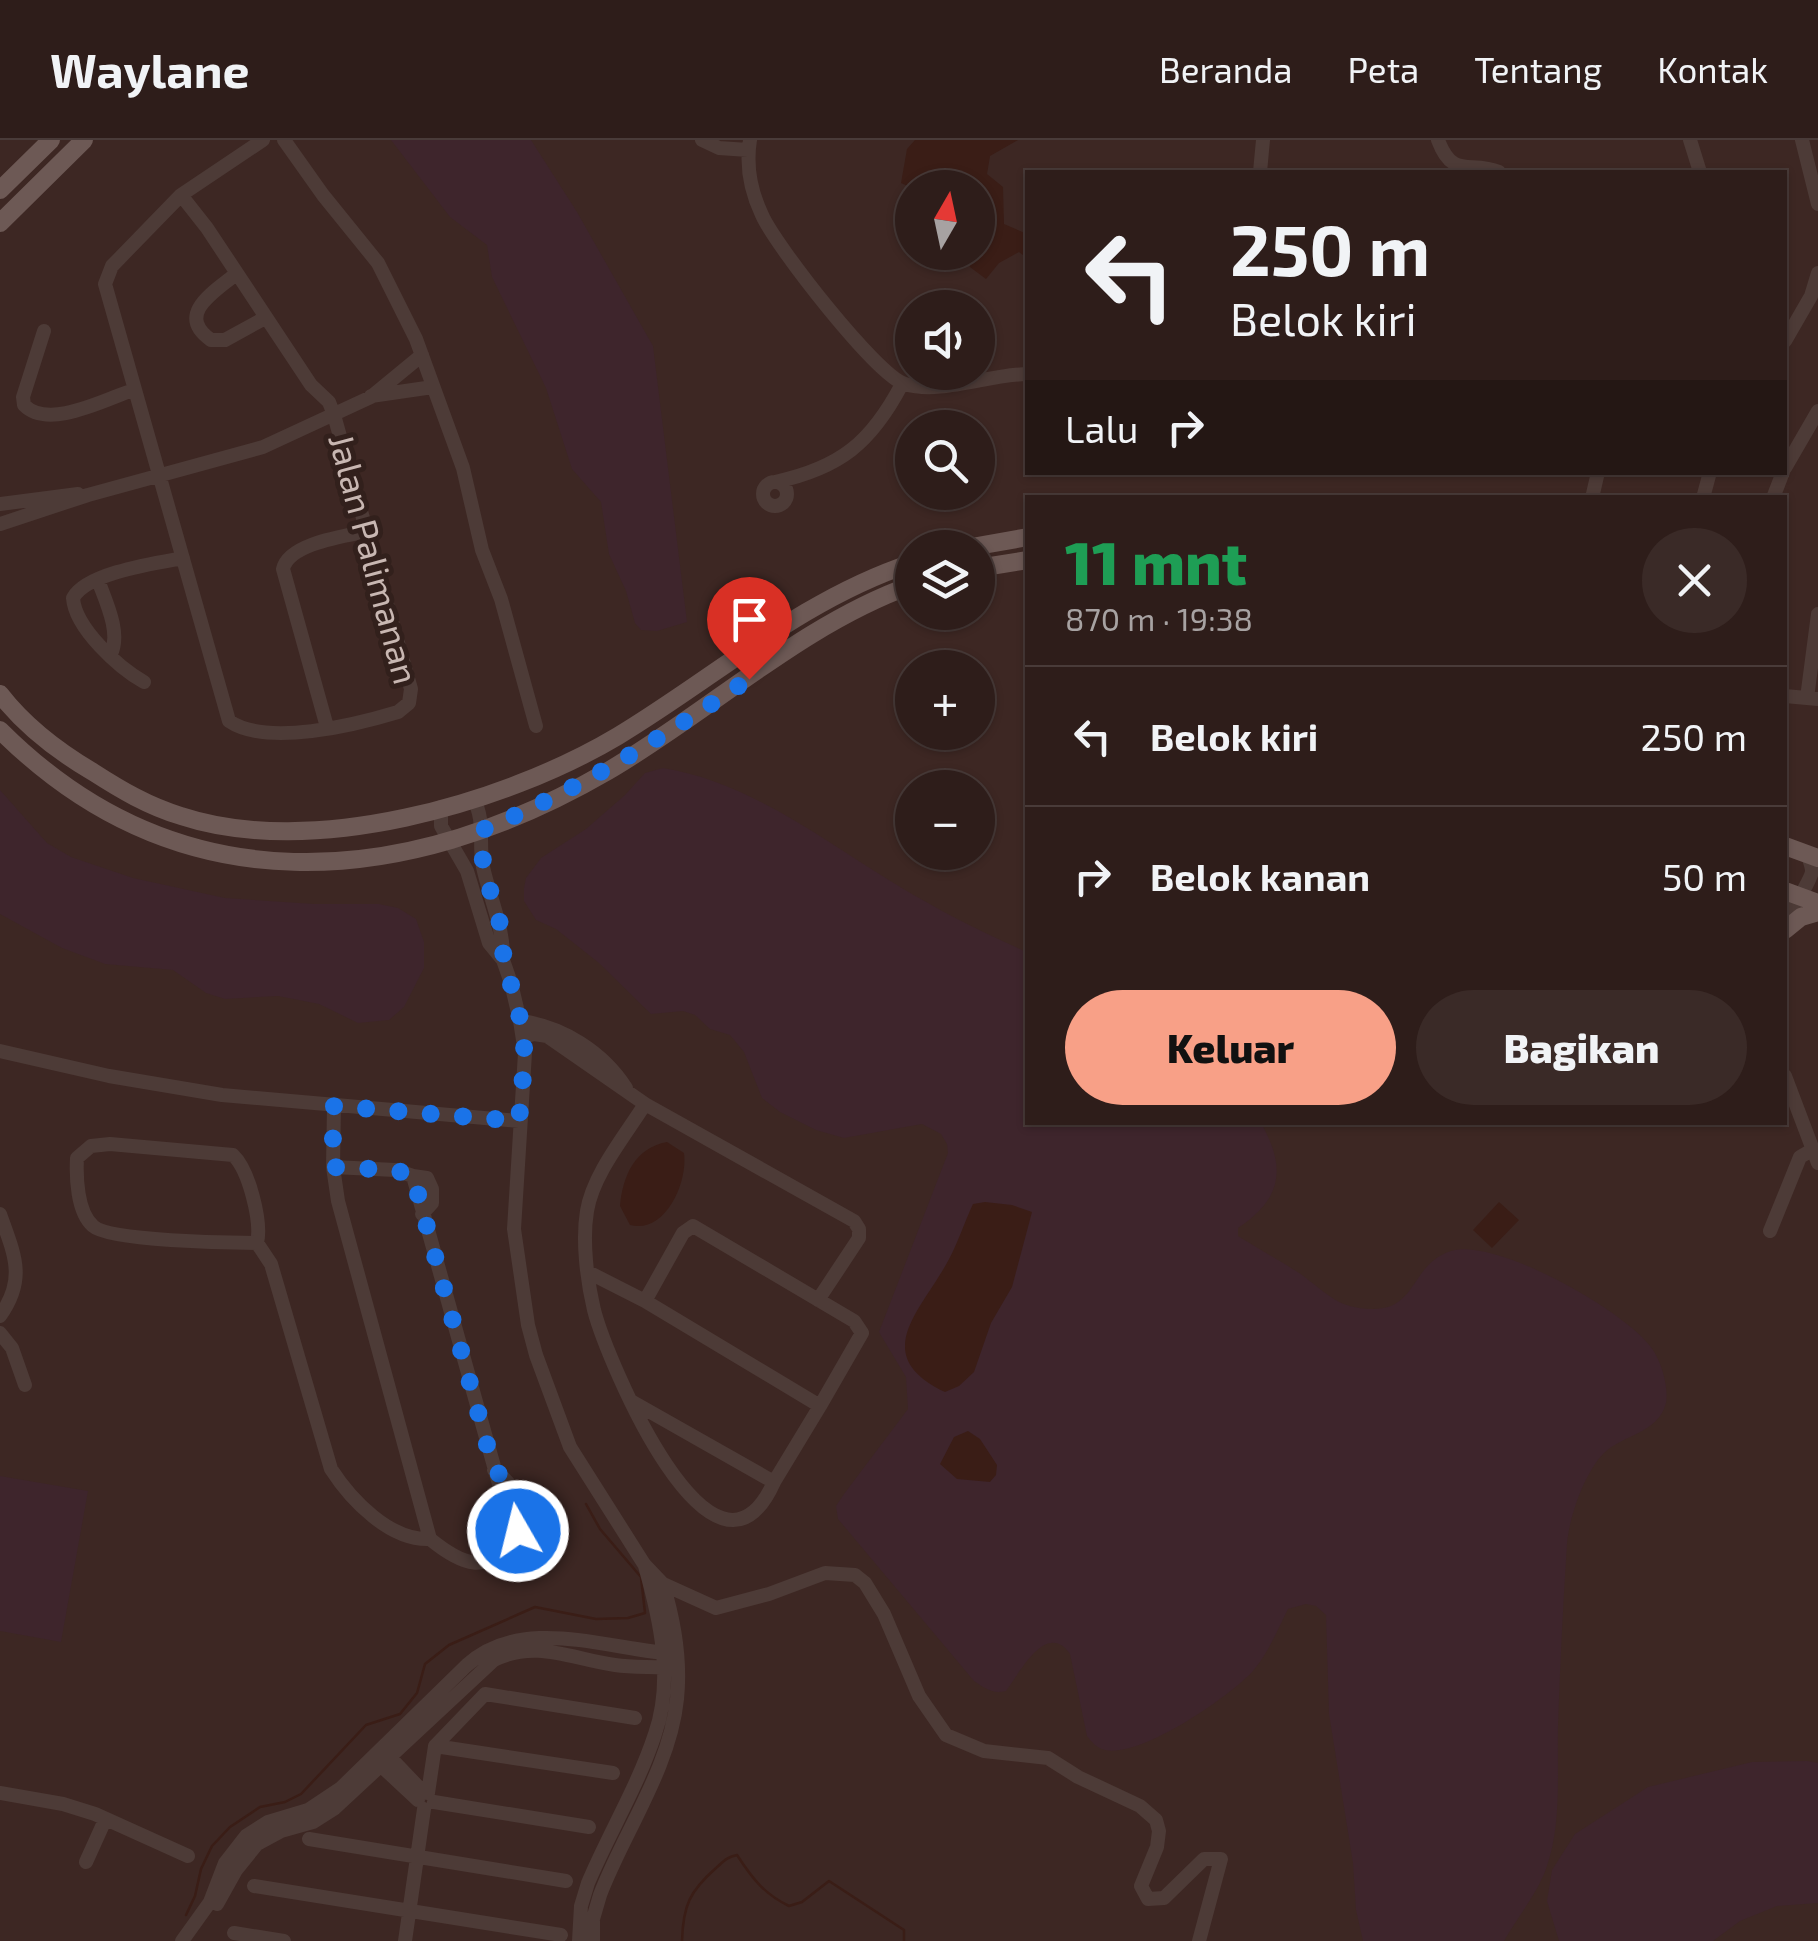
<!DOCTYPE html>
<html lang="id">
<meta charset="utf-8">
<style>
body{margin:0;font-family:"Exo 2",sans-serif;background:#3a2a27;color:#f1f3f6;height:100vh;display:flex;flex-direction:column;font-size:38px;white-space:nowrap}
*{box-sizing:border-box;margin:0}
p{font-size:32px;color:#a7a2a2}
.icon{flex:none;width:55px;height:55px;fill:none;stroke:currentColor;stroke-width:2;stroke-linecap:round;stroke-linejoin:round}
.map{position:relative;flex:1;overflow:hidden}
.sheet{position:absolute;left:1025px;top:355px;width:762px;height:630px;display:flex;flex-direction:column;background:#2e1d1a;border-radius:0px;box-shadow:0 2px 8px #0004,0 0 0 2px #493b39}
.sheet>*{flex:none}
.banner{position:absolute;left:1025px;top:30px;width:762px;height:305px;border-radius:0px;box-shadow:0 2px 8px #0004,0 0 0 2px #493b39;background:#2e1d1a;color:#f1f3f6;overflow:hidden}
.needle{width:65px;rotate:9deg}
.controls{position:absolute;left:895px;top:30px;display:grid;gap:20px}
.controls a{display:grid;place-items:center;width:100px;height:100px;border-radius:50%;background:#2e1d1a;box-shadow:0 2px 8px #0004,0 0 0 2px #493b39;font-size:50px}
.pin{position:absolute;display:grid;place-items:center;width:85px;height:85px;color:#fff;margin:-102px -42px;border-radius:50% 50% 50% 0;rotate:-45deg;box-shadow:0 0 10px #0007}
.pin .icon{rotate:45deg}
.me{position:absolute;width:110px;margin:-55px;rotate:352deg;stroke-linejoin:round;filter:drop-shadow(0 0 8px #0008)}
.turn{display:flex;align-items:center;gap:35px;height:210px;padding:0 40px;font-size:45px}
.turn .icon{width:130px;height:130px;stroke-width:2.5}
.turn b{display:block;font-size:70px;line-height:85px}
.then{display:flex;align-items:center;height:95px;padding:0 40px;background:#0003;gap:20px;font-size:38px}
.round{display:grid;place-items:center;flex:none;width:105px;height:105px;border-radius:52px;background:#3a2a27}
.head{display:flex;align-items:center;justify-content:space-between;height:170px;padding:0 40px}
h1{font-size:60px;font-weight:800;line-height:75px;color:#1e9e55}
.cta{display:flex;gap:20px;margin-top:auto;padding:20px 40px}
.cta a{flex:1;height:115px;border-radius:60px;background:#f8a087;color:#111;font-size:40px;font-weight:800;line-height:115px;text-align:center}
.cta a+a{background:#3a2a27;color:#f1f3f6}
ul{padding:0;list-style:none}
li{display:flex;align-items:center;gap:30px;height:140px;padding:0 40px;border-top:2px solid #493b39}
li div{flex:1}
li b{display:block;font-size:38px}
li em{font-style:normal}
header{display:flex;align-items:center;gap:60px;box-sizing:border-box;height:140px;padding:0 50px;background:#2e1d1a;border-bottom:2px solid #493b39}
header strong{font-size:48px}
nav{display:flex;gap:55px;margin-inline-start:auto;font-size:35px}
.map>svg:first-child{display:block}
.green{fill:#3e252c}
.water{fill:#3a1d16}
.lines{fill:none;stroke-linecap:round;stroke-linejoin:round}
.stream{stroke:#3a1d16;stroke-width:2.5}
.minor{stroke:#4d3b37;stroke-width:14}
.major{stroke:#6d5955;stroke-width:18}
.route{stroke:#1a73e8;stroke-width:18;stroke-dasharray:0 32.4}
.labels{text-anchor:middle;stroke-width:10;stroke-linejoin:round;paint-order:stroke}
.street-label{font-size:35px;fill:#c8b7b2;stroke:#32201c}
</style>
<header>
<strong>Waylane</strong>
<nav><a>Beranda</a><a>Peta</a><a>Tentang</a><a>Kontak</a></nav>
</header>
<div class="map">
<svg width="1818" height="1801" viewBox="0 0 1818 1801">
<rect width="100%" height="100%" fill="#3d2723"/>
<path class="green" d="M391,0H531L577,72L653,206L687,482L657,491L641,490L635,483L626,451L609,414L601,362L572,329L546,248L492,137L487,105L450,77Z
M663,628C750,642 823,700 897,745C938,770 983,793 1027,812L1028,982L1261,983C1286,1027 1283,1058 1238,1088V1096C1257,1108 1277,1119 1296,1131C1315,1143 1332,1163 1354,1167C1421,1180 1405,1126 1451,1111C1495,1097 1623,1170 1650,1206C1661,1219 1669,1247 1666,1263C1658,1294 1623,1294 1603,1314C1584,1334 1569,1378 1567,1404C1563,1465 1560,1525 1558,1586C1557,1633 1562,1685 1546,1729C1537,1754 1517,1778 1504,1801H1363L1356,1770L1353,1723L1329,1574L1326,1475L1316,1466L1306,1464L1288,1469C1278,1489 1268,1514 1253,1531C1229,1557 1141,1618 1105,1610C1096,1608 1092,1602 1087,1596L1070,1514C1046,1480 1020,1533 1006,1551C992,1554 986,1549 974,1541L838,1379L836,1366L844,1354L908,1269L906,1237L879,1192L948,1013L947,1004L941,994L922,984L844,998L816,990L780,972L762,958L744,912L730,895L710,889L695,875L683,871L651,874L599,823L556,789L536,780L524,761V748L526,738L541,718L586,689L625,655L645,633Z
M0,650L47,703L71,717L133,738L225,758L314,764H379L398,768L416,779L424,802V828L404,867L389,880L358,883L319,864L278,856L225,859L206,853L173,830L105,824L62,808L0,774Z
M0,1336L88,1351L61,1502L0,1491Z
M1807,1621L1818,1623V1763L1777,1766L1740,1781L1713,1801H1559L1547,1761L1552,1730L1575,1694L1648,1647L1752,1622Z"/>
<path class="water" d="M915,0H1018L990,16L987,34L1003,47L1004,84L1027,94V118L1019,112L999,123L986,139L970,127L966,113L978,112V48H912L901,43L907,9Z
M667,1002L684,1013C688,1043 665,1094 630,1085L620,1066C623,1035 635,1008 667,1002Z
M985,1062L1012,1065L1032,1072L1012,1147L991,1183L974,1232L959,1246L945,1252C868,1215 921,1171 948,1121C958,1103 964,1083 973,1064Z
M1499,1062L1519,1080L1492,1108L1473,1090Z
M968,1291L980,1299L997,1325L996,1335L990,1342L957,1339L940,1324L954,1297Z"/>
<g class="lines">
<path class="stream" d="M186,1775L195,1756L201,1729L212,1706L230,1687L260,1667L285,1662L301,1654L366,1585L400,1574L417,1553L425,1524L449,1505L535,1467L596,1479L628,1478L645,1473L641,1437L600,1389L586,1364
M682,1801C683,1765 690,1751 716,1728C724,1721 727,1717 737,1715C752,1738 764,1754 789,1766L802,1762L829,1741L904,1790V1801"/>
<path class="minor" d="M284,0L323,55L378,123L416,199L463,328L482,410L501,459L536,586
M702,0L719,8L748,10
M750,0C746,25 751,52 762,75C775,105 877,236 905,244C940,255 990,234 1028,234
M1438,0C1453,40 1470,20 1499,32
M1690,0L1700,32
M1802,0L1818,64
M1260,32L1263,0
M181,55L207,88L311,245L329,262L334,275L411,549L409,563L398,572C355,585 267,607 229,581L105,144L112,126L181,55L263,0
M236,134C214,152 175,174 211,200H225L265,178
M44,191L23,257L24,265C48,290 104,260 133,250
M1785,201L1811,156L1818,133
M371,256L433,247
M1785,328L1818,271
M763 354a12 12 0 1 1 24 0a12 12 0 1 1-24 0Z
M775,342C840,328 871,303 902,244
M1592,358L1598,332
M1703,358L1710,332
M1773,358L1783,332
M0,364L78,354
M0,384L88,355L263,307L371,257L422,215
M98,440C106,462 121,492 111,514
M144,542C119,528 75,488 73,458C86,433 156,423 183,418
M1785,556L1818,559
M1807,558L1818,474
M327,587L283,429C289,403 346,396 369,391
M473,658C486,681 478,703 483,727C490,759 504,787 503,820
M441,667V686L467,731L489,803L503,820L511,843L520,881L525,913L514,1089L528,1185L536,1215L570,1307L644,1424L663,1444L716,1468L769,1454L825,1433L855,1435L865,1443L884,1474L919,1556L946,1595L984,1611L1048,1618L1078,1637L1140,1666L1156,1680L1159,1691L1157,1707L1141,1746L1148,1759L1164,1758L1204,1719H1221L1199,1801
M1785,784C1790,773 1812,738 1812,731C1812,726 1809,720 1808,715
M520,881C562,886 603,912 626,948
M523,897L534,894L547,896L645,964L854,1081L859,1089V1098L818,1160
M0,911L109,936L222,955L519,981
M1785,936L1818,1023
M334,966L333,1027L338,1061L430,1399C462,1425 487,1436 514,1398L413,1036L427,1038L432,1049V1063L422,1074
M110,1004L233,1015C249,1030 262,1082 257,1103C230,1103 109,1101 93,1086C77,1072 76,1037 77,1018L91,1006Z
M333,1027L395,1030L413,1036
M0,1074C14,1114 27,1138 0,1176
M1770,1091L1800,1017L1812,1010
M257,1103L271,1124L331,1329C351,1360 390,1401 430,1399
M588,1132L645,1161L820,1266L862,1193L854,1181L693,1086L683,1093L645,1161
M0,1193L12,1208L25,1245
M631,1261L774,1342C714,1475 607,1220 594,1170C587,1140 582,1101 587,1071C593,1034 625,996 645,964
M494,1330C518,1347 528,1371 514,1398
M774,1342L820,1266
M435,1606L613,1633
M385,1612L424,1653
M376,1621L418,1660
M0,1653L63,1664L95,1674L188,1716
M428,1653L435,1606L485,1554L635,1578
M434,1662L589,1687
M309,1699L566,1741
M86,1722L105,1680
M254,1746L561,1795
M217,1764L236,1730L257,1704L281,1691L313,1682L335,1668L494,1520C537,1499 571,1519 615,1525C636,1528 657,1526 678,1529
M234,1793L284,1801
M182,1801L210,1762L225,1723L246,1696L268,1682L308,1670L341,1648L467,1525C523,1474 609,1510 676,1514
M405,1801L424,1669
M579,1801L581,1766L588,1743C609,1693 638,1646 655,1594C674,1540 660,1479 645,1426
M593,1801V1779L600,1755C624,1692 670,1628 677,1559C681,1521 674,1480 663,1444"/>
<path class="major" d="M0,50L51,0
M0,83L84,0
M966,408L1028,397
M978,428L1028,420
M0,554C24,585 59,612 93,632C121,650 148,666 181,676C311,719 504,664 618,596C716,537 802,459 912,423
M0,590C178,768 403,750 608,631C709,572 802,484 912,445
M1785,706L1818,718
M1785,751L1818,763
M1785,790L1801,777L1818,772"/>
</g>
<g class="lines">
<path class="route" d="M518,1391C525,1364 516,1346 494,1330L413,1036L395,1030L332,1027L334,966L519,981L525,914L518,866L503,820L504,797L483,726L482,690C582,648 659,599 749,539"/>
</g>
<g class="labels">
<g class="street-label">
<text transform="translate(373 419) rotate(75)" y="12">Jalan Palimanan</text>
</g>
</g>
</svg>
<div class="controls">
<a><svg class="needle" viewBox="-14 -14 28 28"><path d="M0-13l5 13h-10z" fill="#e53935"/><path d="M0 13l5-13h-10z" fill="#a7a2a2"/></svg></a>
<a><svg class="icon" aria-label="sound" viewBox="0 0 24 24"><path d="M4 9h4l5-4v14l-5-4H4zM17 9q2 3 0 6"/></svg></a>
<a><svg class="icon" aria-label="search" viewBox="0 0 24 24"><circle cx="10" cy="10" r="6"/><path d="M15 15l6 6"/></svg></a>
<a><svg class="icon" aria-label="layers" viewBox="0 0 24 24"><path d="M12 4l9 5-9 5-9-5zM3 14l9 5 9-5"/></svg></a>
<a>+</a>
<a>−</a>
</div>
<div class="pin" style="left:749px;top:539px;background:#d93025"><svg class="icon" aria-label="arrive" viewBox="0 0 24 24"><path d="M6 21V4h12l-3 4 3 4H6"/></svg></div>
<svg class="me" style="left:518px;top:1391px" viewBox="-20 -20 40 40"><circle r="17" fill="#1a73e8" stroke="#fff" stroke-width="3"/><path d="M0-11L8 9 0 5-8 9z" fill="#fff"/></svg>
<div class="banner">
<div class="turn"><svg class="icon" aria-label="left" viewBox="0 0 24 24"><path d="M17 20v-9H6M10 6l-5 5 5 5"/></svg><div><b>250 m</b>Belok kiri</div></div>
<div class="then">Lalu<svg class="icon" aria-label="right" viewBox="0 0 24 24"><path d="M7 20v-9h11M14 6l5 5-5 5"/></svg></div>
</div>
<section class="sheet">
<div class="head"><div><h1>11 mnt</h1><p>870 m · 19:38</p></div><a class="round"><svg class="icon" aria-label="close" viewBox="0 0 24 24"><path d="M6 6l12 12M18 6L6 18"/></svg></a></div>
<ul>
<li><svg class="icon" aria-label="left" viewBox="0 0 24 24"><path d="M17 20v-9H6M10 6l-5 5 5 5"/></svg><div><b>Belok kiri</b></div><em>250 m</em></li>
<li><svg class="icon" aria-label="right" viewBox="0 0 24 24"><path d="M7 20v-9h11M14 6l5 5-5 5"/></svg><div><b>Belok kanan</b></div><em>50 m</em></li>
</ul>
<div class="cta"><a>Keluar</a><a>Bagikan</a></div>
</section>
</div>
